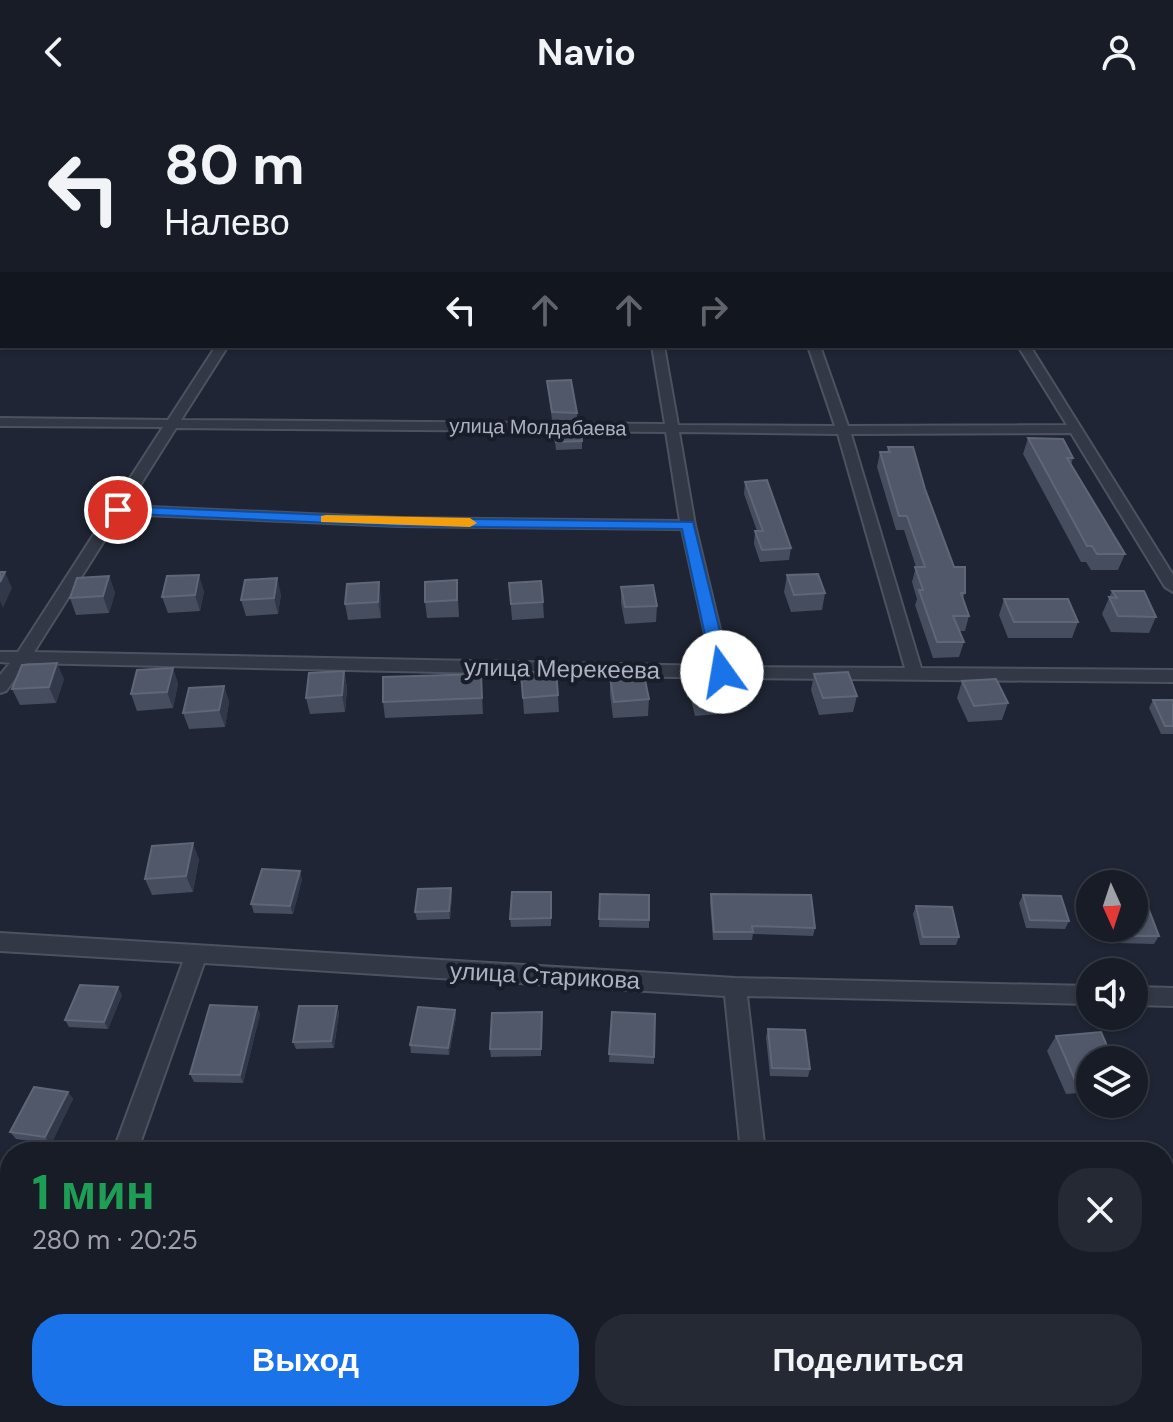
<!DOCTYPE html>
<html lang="ru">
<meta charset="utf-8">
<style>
body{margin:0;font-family:"DM Sans",sans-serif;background:#242933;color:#f1f3f6;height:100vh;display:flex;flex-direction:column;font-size:30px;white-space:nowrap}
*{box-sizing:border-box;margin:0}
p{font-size:26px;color:#9ea1a7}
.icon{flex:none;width:44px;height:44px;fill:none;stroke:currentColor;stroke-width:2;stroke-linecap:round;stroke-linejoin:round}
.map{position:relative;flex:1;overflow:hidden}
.side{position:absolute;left:0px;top:1038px;width:1174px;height:280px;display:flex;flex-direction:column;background:#171c27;border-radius:32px 32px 0 0;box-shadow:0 2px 6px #0004,0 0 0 2px #363a44}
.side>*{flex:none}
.banner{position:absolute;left:0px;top:0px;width:1174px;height:244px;box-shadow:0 2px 6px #0004,0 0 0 2px #363a44;background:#171c27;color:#f1f3f6;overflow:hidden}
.needle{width:52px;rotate:177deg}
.buttons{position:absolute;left:1076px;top:766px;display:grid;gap:16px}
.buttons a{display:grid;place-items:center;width:72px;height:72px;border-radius:50%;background:#171c27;box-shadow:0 2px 6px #0004,0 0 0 2px #363a44;font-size:40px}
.pin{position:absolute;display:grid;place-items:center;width:68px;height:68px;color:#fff;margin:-34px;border:4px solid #fff;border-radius:50%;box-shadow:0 2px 8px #0007}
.me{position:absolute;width:88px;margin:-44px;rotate:347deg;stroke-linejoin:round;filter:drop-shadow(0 0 6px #0008)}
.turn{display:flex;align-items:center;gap:28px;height:168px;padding:0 32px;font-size:36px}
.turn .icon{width:104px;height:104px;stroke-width:2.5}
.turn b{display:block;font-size:56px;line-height:68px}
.lanes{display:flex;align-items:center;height:76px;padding:0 32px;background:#0003;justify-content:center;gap:40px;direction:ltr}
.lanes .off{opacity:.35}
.round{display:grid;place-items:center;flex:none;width:84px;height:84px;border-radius:32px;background:#242933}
.overview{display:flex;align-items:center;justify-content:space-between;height:136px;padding:0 32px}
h1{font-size:48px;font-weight:700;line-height:60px;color:#1e9e55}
.cta{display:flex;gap:16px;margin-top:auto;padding:16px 32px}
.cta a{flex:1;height:92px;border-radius:32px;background:#1a73e8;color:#fff;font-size:32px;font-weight:700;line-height:92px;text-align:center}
.cta a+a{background:#242933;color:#f1f3f6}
header{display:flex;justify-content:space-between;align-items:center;height:104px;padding:0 32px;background:#171c27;font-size:36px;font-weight:700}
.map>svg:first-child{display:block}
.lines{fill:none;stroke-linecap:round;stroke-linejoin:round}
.canal{fill:#323f5b;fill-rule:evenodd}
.river{fill:#323f5b;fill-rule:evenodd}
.street-casing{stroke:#4d5260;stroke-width:4}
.secondary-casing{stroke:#4d5260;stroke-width:4}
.street{fill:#323845;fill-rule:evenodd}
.secondary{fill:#404658;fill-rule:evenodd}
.wall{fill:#454d5e}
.shaded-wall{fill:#313849}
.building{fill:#505869;stroke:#5e6677;stroke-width:2}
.route{fill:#1a73e8;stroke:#114b97;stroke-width:2}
.slow{fill:#f59e0b}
.labels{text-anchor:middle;stroke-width:8;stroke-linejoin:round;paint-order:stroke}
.far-street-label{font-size:20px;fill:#acb2c2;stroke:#181d29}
.street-label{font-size:24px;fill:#acb2c2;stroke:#181d29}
</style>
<header><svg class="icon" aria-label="back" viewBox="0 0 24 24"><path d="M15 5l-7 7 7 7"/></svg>Navio<svg class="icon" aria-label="person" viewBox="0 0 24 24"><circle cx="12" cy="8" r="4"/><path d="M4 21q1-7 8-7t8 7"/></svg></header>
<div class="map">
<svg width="1173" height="1318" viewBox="0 0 1173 1318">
<rect width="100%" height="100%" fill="#1f2534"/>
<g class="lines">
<path class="canal" d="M957,0H976L978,2H959Z
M1172,46H1173V54H1172Z"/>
<path class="river" d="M451,0H475L449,2Z"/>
<g class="street-casing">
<path id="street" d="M321,0H329L331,2H323Z
M379,0H387L389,2H381Z
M1172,170H1173V176H1172Z
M216,242H228L181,316L665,320L652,242H664L678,321L835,322L808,242H820L848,322L1067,321L1018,242H1030L1173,471V488L1165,483L1071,329L851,330L921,564L1173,566V578L722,574L27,559L6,587L0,589V571L10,559L0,558V548H18L163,323L0,322V314L168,316ZM176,324L666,328L680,417L398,414L127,402ZM679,328L838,330L905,564L729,563L695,421ZM121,410L398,422L682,425L712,562L34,548Z
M0,829L735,874L1090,882V900L747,892L765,1048H741L725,892L204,859L137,1048H113L183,858L0,847Z
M1134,883L1173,884V902L1134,901Z
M18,1308H46L42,1318H14Z
M767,1308H795L796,1318H768Z"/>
</g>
<g class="secondary-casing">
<path id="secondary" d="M916,0H934L936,2H918Z
M1172,59H1173V67H1172Z
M1172,113H1173V122H1172Z"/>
</g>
<use href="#street" class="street"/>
<use href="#secondary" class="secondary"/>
</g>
<path class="wall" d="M547,277L577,309V316H552Z
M553,322L582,337V345L556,346Z
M1028,334L1073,354L1071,361L1125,450L1118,466H1091L1086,458H1081L1023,350Z
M888,343L925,385L965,489L963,494L969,512L965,527H959L964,538L959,553L933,554L915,501L917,495L912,478L916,463L904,426H896L877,363L880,348H887Z
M745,378L791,444L789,456L760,458L754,440L755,427H757L744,390Z
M787,471L825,489L822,506L791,508L784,488Z
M109,472L115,489L109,509L76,511L70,494Z
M457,476L459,513L427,514L425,498Z
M509,479L543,498L544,514L512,516Z
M621,483L657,502L656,518L625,520L621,499Z
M204,487L200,507L168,509L162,493Z
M1112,487L1156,513L1149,529L1111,528L1102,510Z
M281,490L278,510L246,512L241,496Z
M381,494V514L348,516L345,500Z
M1004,495L1078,518L1072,534H1008L999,511Z
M173,564L178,580L173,604L137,607L131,590Z
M344,567L347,584L345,608L310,610L306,594Z
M521,569L558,591L559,608L524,610Z
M481,570L483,610L385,614L383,598Z
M814,570L857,592L853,608L819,611L811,586Z
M690,571L731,593L729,609L695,612L689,587Z
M610,573L649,595L648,612L613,614L610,590Z
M64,575L56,599L20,601L12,585Z
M962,577L1008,599L1002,616L968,618L957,594Z
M224,582L229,598L225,623L189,625L183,609Z
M1153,596H1173V630H1161L1149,604Z
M199,755L193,788L152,791L145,775Z
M302,775L293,810L254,809L251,800Z
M451,784L452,792L450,815L417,816L415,808Z
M551,788V822L511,823L510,815Z
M600,790L649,816V824L599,823Z
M711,790L815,824L813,832L753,830L752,836H713L710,798Z
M1023,791L1069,817L1065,825L1026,824L1019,799Z
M916,802L959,833L956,841H920L913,810Z
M1112,824H1134L1159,832L1154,840L1117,839Z
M122,891L108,925L69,923L65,916Z
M337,902L339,909L334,944L296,945L293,938Z
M257,903L260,910L243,979L194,978L190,970Z
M455,906L456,913L449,951L411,949L410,941Z
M542,908L541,952L491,953L490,945Z
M612,908L654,953V960L609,958Z
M768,925L810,965L808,973L770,972L766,933Z
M1056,932L1090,956V988L1066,990L1047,947Z
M68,988L73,995L51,1040L16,1035L10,1028Z
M1166,1293H1173V1318H1166L1163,1308H1164V1295Z
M906,1308H975L977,1318H905L904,1311Z
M1037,1308H1081L1084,1318H1035L1033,1312Z"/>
<path class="shaded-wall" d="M5,468L12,484L3,504L0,497V478Z
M199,471L204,487L200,507L195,491Z
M109,472L115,489L109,509L103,492Z
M277,474L281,490L278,510L274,494Z
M379,478L381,494V514L378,498Z
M57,559L64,575L56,599L49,583Z
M173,564L178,580L173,604L167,588Z
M344,567L347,584L345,608L342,591Z
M224,582L229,598L225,623L219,606Z
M193,739L199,755L193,788L186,772Z
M300,767L302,775L293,810L290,802Z
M451,784L452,792L450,815L449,807Z
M118,883L122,891L108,925L104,918Z
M337,902L339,909L334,944L331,937Z
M257,903L260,910L243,979L240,971Z
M455,906L456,913L449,951L448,944Z
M68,988L73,995L51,1040L45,1033Z
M382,1308H385L384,1318H381Z"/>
<path class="building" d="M0,0H16L13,2H2V9L0,10Z
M688,0H732L734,2H690Z
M840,0H868L871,2H842Z
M1172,77L1173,78V101L1172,100Z
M571,276L577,309L552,308L547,277Z
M553,322L580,323L582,337L556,338Z
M1028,334L1063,335L1073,354H1067L1125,450H1097L1092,442H1087Z
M888,343H913L925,385L954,463H965V489H961L969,512H953L964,538H937L919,486H923L915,463H925L907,412H899L880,348H890Z
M767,376L791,444L762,446L755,427H763L745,378Z
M0,468H5L0,478Z
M818,470L825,489L794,491L787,471Z
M199,471L195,491L162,493L167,472Z
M109,472L103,492L70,494L77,474Z
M277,474L274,494L241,496L245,476Z
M457,476V496L425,498V478Z
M541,477L543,498L511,500L509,479Z
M379,478L378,498L345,500L347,480Z
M653,481L657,502L625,503L621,483Z
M1112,487H1144L1156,513L1118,512L1109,493L1117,494Z
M1004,495H1068L1078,518H1014Z
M57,559L49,583L12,585L22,561Z
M173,564L167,588L131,590L137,566Z
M344,567L342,591L306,594L309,569Z
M556,567L558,591L523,594L521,569Z
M848,568L857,592L823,594L814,570Z
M725,569L731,593L696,595L690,571Z
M481,570L482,594L383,598V573Z
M644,571L649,595L614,598L610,573Z
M996,575L1008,599L974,602L962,577Z
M224,582L219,606L183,609L189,584Z
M1153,596H1173V622H1165Z
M193,739L186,772L145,775L152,742Z
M262,765L300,767L290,802L251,800Z
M451,784L449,807L415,808L418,785Z
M512,788H551V814L510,815Z
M600,790L649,791V816L599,815Z
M711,790L811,791L815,824L752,822L753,828H714Z
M1023,791L1061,792L1069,817L1030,816Z
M1134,801H1147L1159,832H1122L1119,824H1134Z
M916,802L952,803L959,833H923Z
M80,881L118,883L104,918L65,916Z
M210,901L257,903L240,971L190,970Z
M299,902H337L331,937L293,938Z
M418,903L455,906L448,944L410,941Z
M542,908L541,945H490L492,909Z
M612,908L655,910L654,953L609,950Z
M768,925L805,926L810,965L772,964Z
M1101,928L1113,956H1090V974L1075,976L1056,932Z
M34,983L68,988L45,1033L10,1028Z
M1166,1293H1173V1315Z
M312,1308H382L381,1318H311Z
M615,1308L686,1309V1318H614Z
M908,1308H975L977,1318H909Z
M1039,1308H1081L1084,1318H1042Z"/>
<path class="route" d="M118,402L398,414L693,418L730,568L722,574L713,568L682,425L398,422L113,409L111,406Z"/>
<path class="slow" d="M326,411L470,414L477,419L470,423L321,418V412Z"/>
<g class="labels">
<g class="far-street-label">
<text transform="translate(538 323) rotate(1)" y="7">улица Молдабаева</text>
</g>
<g class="street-label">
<text transform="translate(562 565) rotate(1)" y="8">улица Мерекеева</text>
<text transform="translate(545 872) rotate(3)" y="8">улица Старикова</text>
</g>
</g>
</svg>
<div class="buttons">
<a><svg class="needle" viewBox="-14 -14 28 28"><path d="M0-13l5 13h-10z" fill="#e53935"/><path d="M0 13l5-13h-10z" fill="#9ea1a7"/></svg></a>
<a><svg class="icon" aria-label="sound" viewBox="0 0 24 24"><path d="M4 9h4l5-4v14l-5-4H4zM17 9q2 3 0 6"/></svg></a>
<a><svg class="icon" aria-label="layers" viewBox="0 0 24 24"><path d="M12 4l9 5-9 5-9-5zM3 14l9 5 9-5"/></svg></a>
</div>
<div class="pin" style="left:118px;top:406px;background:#d93025"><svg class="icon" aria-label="arrive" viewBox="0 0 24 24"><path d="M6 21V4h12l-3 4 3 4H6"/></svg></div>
<svg class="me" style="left:722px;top:568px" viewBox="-20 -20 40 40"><circle r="19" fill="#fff"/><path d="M0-13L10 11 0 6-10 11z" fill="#1a73e8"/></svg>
<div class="banner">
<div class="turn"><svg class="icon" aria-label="left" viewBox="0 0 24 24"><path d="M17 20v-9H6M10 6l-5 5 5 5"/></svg><div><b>80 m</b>Налево</div></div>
<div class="lanes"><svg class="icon" aria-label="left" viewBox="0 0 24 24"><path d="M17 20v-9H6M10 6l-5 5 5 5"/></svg><svg class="icon off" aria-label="ahead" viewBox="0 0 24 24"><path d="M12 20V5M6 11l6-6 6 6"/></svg><svg class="icon off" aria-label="ahead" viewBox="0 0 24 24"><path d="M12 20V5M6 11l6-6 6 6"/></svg><svg class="icon off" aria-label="right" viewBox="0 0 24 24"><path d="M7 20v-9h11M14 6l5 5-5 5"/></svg></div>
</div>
<section class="side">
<div class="overview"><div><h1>1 мин</h1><p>280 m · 20:25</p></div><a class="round"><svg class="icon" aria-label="close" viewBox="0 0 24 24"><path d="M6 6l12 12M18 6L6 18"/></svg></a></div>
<div class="cta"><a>Выход</a><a>Поделиться</a></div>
</section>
</div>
